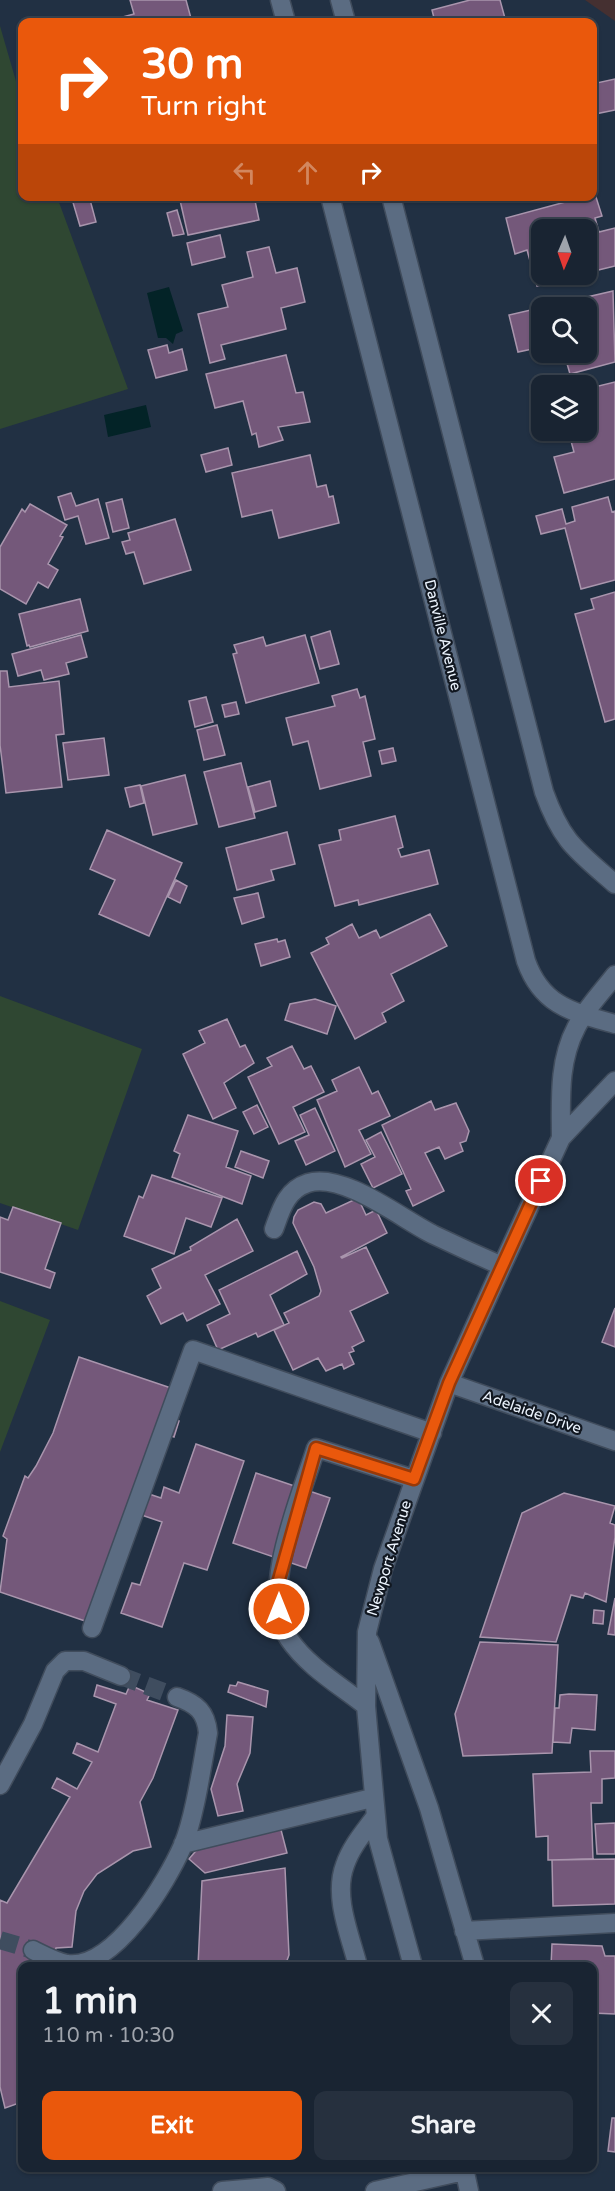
<!DOCTYPE html>
<meta charset="utf-8">
<style>
body{margin:0;font-family:"Varela Round",sans-serif;background:#26303e;color:#f1f3f6;height:100vh;display:flex;flex-direction:column;font-size:22px;white-space:nowrap}
*{box-sizing:border-box;margin:0}
p{font-size:20px;color:#9fa4ac}
.icon{flex:none;width:33px;height:33px;fill:none;stroke:currentColor;stroke-width:2;stroke-linecap:round;stroke-linejoin:round}
.map{position:relative;flex:1;overflow:hidden}
.details{position:absolute;left:18px;top:1962px;width:579px;height:210px;display:flex;flex-direction:column;background:#192432;border-radius:12px;box-shadow:0 2px 4px #0004,0 0 0 2px #37414d}
.details>*{flex:none}
.hud{position:absolute;left:18px;top:18px;width:579px;height:183px;border-radius:12px;box-shadow:0 2px 4px #0004,0 0 0 2px #37414d;background:#ea580c;color:#fff;overflow:hidden}
.needle{width:39px;rotate:182deg}
.tools{position:absolute;left:531px;top:219px;display:grid;gap:12px}
.tools a{display:grid;place-items:center;width:66px;height:66px;border-radius:12px;background:#192432;box-shadow:0 2px 4px #0004,0 0 0 2px #37414d;font-size:30px}
.pin{position:absolute;display:grid;place-items:center;width:51px;height:51px;color:#fff;margin:-26px;border:3px solid #fff;border-radius:50%;box-shadow:0 2px 6px #0007}
.me{position:absolute;width:66px;margin:-33px;rotate:0deg;stroke-linejoin:round;filter:drop-shadow(0 0 4px #0008)}
.turn{display:flex;align-items:center;gap:21px;height:126px;padding:0 24px;font-size:27px}
.turn .icon{width:78px;height:78px;stroke-width:2.5}
.turn b{display:block;font-size:42px;line-height:51px}
.lanes{display:flex;align-items:center;height:57px;padding:0 24px;background:#0003;justify-content:center;gap:30px;direction:ltr}
.lanes .off{opacity:.35}
.round{display:grid;place-items:center;flex:none;width:63px;height:63px;border-radius:12px;background:#26303e}
.overview{display:flex;align-items:center;justify-content:space-between;height:102px;padding:0 24px}
h1{font-size:36px;font-weight:700;line-height:45px}
.button{display:flex;gap:12px;margin-top:auto;padding:12px 24px}
.button a{flex:1;height:69px;border-radius:12px;background:#ea580c;color:#fff;font-size:24px;font-weight:700;line-height:69px;text-align:center}
.button a+a{background:#26303e;color:#f1f3f6}
.map>svg:first-child{display:block}
.education{fill:#453031}
.green{fill:#2f4732}
.water{fill:#032327}
.building{fill:#74587a;stroke:#a995ad;stroke-width:1.5}
.lines{fill:none;stroke-linecap:round;stroke-linejoin:round}
.minor-tunnel{stroke:#3f4d5f;stroke-width:18;stroke-dasharray:18 9;stroke-linecap:butt}
.minor-casing{stroke:#404c5c;stroke-width:21}
.minor{stroke:#5b6c82;stroke-width:18}
.route-casing{stroke:#983908;stroke-width:15}
.route{stroke:#ea580c;stroke-width:10}
.labels{text-anchor:middle;stroke-width:4.5;stroke-linejoin:round;paint-order:stroke}
.street-label{font-size:15px;fill:#ecf4fe;stroke:#111720}
</style>
<div class="map">
<svg width="615" height="2191" viewBox="0 0 615 2191">
<rect width="100%" height="100%" fill="#213043"/>
<path class="education" d="M585,0H615V21Z"/>
<path class="green" d="M0,26L22,102V196L57,197L128,389L0,429Z
M0,996L142,1049L78,1230L0,1203Z
M0,1301L50,1320L0,1452Z"/>
<path class="water" d="M169,287L183,331L176,334L173,344L166,338H158L147,293Z
M146,405L151,427L108,437L104,415Z"/>
<path class="building" d="M130,0H186L192,22H111V20L134,14Z
M470,0H500L506,22H435L432,10Z
M615,79V110L595,114L592,84Z
M595,194L602,216L595,218L599,232L615,228V266L586,273V230H542V274H582L537,286L527,250L515,254L506,218Z
M82,196H89L96,222L80,226L72,199Z
M179,196H254L259,220L188,235Z
M177,210L184,234L173,236L167,213Z
M220,235L225,257L192,265L187,243Z
M269,247L276,273L297,268L305,302L281,308L286,329L221,345L225,359L210,363L198,314L228,307L222,285L253,277L247,252Z
M613,291L615,362L570,374L564,353L552,356L551,352H586V308H542V347L518,352L509,315Z
M167,345L169,353L182,349L187,370L156,378L148,350Z
M286,355L296,393L303,392L310,422L278,427L283,440L259,447L256,433L252,435L243,401L215,408L206,374Z
M615,382V479L564,493L554,457L574,452L568,430H586V389Z
M228,448L232,465L206,472L201,455Z
M310,455L317,487L326,485L329,497L333,496L339,523L279,538L272,510L242,517L232,473Z
M71,493L76,506L98,499L109,538L86,544L78,516L65,520L58,497Z
M608,497L612,512L615,511V580L581,589L565,528L541,534L536,516L562,509L566,524L575,521L572,507Z
M122,499L129,528L113,532L106,503Z
M30,504L67,525L60,536L63,537L48,564L58,570L48,588L38,582L26,604L0,589V547L22,509L25,512Z
M175,519L191,570L144,584L134,552L126,554L122,542L130,540L128,533Z
M615,592V719L605,722L575,614L594,609L591,599Z
M80,599L88,631L30,647L29,645L27,646L19,614Z
M330,631L339,664L320,669L311,637Z
M81,635L87,657L66,663L69,674L44,680L41,670L18,676L12,654Z
M305,635L319,683L246,703L233,654L237,653L234,645L263,637L266,646Z
M0,671H7L9,687L59,681L64,734L56,735L62,787L6,793L0,745Z
M357,689L360,698L365,696L375,739L363,742L371,776L320,789L308,741L293,745L286,718L335,706L332,696Z
M206,697L213,722L195,727L189,701Z
M236,702L239,714L225,717L222,705Z
M217,725L225,755L204,760L197,730Z
M104,738L109,775L68,780L63,743Z
M393,748L396,761L382,764L379,751Z
M241,763L255,818L219,827L204,772Z
M185,775L197,824L153,835L141,786Z
M270,781L276,806L255,812L248,787Z
M140,785L144,803L130,807L125,788Z
M395,816L403,847L398,849L401,857L429,850L438,884L359,905L358,900L335,906L319,845L341,840L339,830Z
M107,830L182,863L149,936L99,914L115,880L90,869Z
M287,832L295,864L271,870L274,880L237,890L226,848Z
M176,880L187,886L180,903L168,897Z
M258,893L264,917L242,924L234,898Z
M430,914L447,946L391,974L404,1001L382,1013L386,1022L355,1039L311,953L329,944L326,938L352,924L359,938L376,930L380,938Z
M277,939L278,942L285,940L290,957L261,966L255,944Z
M315,999L336,1006L327,1034L285,1020L290,1004Z
M227,1019L240,1047L245,1045L254,1063L224,1083L236,1108L213,1119L183,1054L205,1043L199,1031Z
M292,1046L304,1069L311,1066L324,1092L293,1107L305,1132L279,1144L248,1077L272,1066L267,1058Z
M359,1067L372,1094L378,1091L390,1116L359,1130L371,1154L345,1167L317,1100L337,1091L332,1080Z
M431,1101L435,1110L456,1103L469,1131L466,1141L460,1143L463,1151L445,1159L439,1147L425,1153L444,1191L413,1206L406,1191L411,1189L382,1125Z
M257,1105L268,1127L254,1134L243,1112Z
M315,1108L335,1151L306,1165L295,1141L309,1135L300,1115Z
M188,1115L238,1131L226,1167L251,1176L242,1204L172,1177L180,1154L174,1151Z
M381,1132L402,1174L373,1188L361,1164L375,1157L366,1140Z
M241,1151L269,1161L263,1178L235,1167Z
M152,1175L222,1198L211,1227L186,1218L174,1254L124,1236L139,1196L143,1198Z
M358,1198L366,1215L376,1210L387,1233L341,1257L342,1258L366,1247L388,1293L350,1311L364,1341L352,1347L354,1351L349,1353L354,1364L344,1369L342,1364L326,1371L318,1358L293,1370L274,1330L289,1323L284,1313L319,1296L321,1291L314,1267L293,1223L294,1217L298,1210L314,1202L321,1204L326,1213Z
M13,1207L61,1223L45,1269L55,1273L50,1288L0,1272V1217L8,1220Z
M237,1219L253,1251L205,1275L220,1304L187,1321L183,1313L161,1324L147,1296L161,1288L152,1269L191,1250L190,1247Z
M297,1251L307,1274L270,1295L284,1325L258,1337L256,1333L218,1350L207,1325L230,1314L219,1290Z
M615,1308V1347L602,1342Z
M79,1357L171,1388L162,1415L179,1421L174,1437L155,1430L134,1489L161,1498L164,1487L179,1493L196,1444L244,1461L207,1570L184,1563L162,1627L121,1613L132,1583L140,1585L162,1522L127,1510L88,1622L0,1592L7,1539L3,1536L25,1476L28,1478L36,1466L53,1433Z
M256,1473L330,1498L306,1568L233,1543Z
M564,1493L615,1506L610,1523L615,1525V1537L606,1602L585,1593L583,1598L571,1595L556,1642L480,1637L522,1513Z
M615,1598V1635L608,1634Z
M594,1610L604,1611L603,1624L593,1623Z
M480,1642L558,1645L552,1753L463,1756L455,1714Z
M238,1682L268,1691L266,1707L228,1692L230,1685L236,1686Z
M97,1685L126,1694L130,1685L150,1694L147,1700L178,1710L153,1778L140,1802L151,1847L133,1851L97,1874L84,1891L76,1911L72,1947L56,1948L51,1966H22V2102L5,2108L0,2087V1900L7,1903L70,1797L52,1788L57,1778L77,1789L92,1762L73,1753L77,1743L98,1752L116,1704L94,1696Z
M569,1694L597,1695L595,1730L572,1728L570,1743L553,1742L555,1708H559L560,1695Z
M227,1715L253,1717L250,1753L237,1784L243,1811L218,1816L211,1789L225,1746Z
M590,1751H615V1778L602,1779V1803H591L593,1859L548,1860V1836L536,1837L533,1774L591,1772Z
M615,1823V1854H597L595,1824Z
M280,1826L287,1853L205,1873L189,1859L200,1846Z
M615,1859V1904L553,1906L552,1860Z
M285,1868L289,1955L285,1966H198L202,1881Z
M552,1944L602,1946L605,1956H615V2014L592,2013V1966H551Z
M612,2118H615V2152L608,2151Z"/>
<g class="lines">
<path class="minor-tunnel" d="M121,1676L177,1697
M0,1940L33,1950"/>
<g class="minor-casing">
<path id="minor" d="M280,0L286,22
M340,0L346,22
M330,196L526,961C542,1006 572,1012 615,1024
M391,196L544,792C562,842 576,850 615,884
M561,1138C561,1101 558,1062 576,1028C585,1009 602,992 615,975
M274,1229C281,1210 286,1190 308,1183C344,1172 403,1220 434,1235C457,1246 479,1256 502,1266
M449,1383L615,1441
M92,1628L193,1350L432,1433
M370,1642L429,1808L475,1966
M366,1706C341,1686 308,1667 289,1639C258,1593 301,1497 316,1448L414,1479
M0,1785L33,1724L55,1671L65,1661H84L121,1676
M183,1844L372,1798
M464,1931L615,1923
M33,1950C43,1955 56,1962 67,1964C114,1970 167,1882 183,1845C195,1816 202,1765 208,1733C206,1712 197,1704 177,1697
M358,1966C350,1935 333,1896 345,1865C351,1847 364,1832 375,1817
M413,1966L378,1839L366,1706L367,1632L383,1569L449,1383L502,1266L561,1138L615,1081
M464,2168L469,2191
M222,2191L268,2187L276,2191
M375,2191L464,2171"/>
</g>
<use href="#minor" class="minor"/>
</g>
<g class="lines">
<g class="route-casing">
<path id="route" d="M279,1609L278,1583L316,1448L414,1479L449,1383L541,1181"/>
</g>
<use href="#route" class="route"/>
</g>
<g class="labels">
<g class="street-label">
<text transform="translate(443 635) rotate(76)" y="5">Danville Avenue</text>
<text transform="translate(532 1412) rotate(19)" y="5">Adelaide Drive</text>
<text transform="translate(389 1558) rotate(-73)" y="5">Newport Avenue</text>
</g>
</g>
</svg>
<div class="tools">
<a><svg class="needle" viewBox="-14 -14 28 28"><path d="M0-13l5 13h-10z" fill="#e53935"/><path d="M0 13l5-13h-10z" fill="#9fa4ac"/></svg></a>
<a><svg class="icon" aria-label="search" viewBox="0 0 24 24"><circle cx="10" cy="10" r="6"/><path d="M15 15l6 6"/></svg></a>
<a><svg class="icon" aria-label="layers" viewBox="0 0 24 24"><path d="M12 4l9 5-9 5-9-5zM3 14l9 5 9-5"/></svg></a>
</div>
<div class="pin" style="left:541px;top:1181px;background:#d93025"><svg class="icon" aria-label="arrive" viewBox="0 0 24 24"><path d="M6 21V4h12l-3 4 3 4H6"/></svg></div>
<svg class="me" style="left:279px;top:1609px" viewBox="-20 -20 40 40"><circle r="17" fill="#ea580c" stroke="#fff" stroke-width="3"/><path d="M0-11L8 9 0 5-8 9z" fill="#fff"/></svg>
<div class="hud">
<div class="turn"><svg class="icon" aria-label="right" viewBox="0 0 24 24"><path d="M7 20v-9h11M14 6l5 5-5 5"/></svg><div><b>30 m</b>Turn right</div></div>
<div class="lanes"><svg class="icon off" aria-label="left" viewBox="0 0 24 24"><path d="M17 20v-9H6M10 6l-5 5 5 5"/></svg><svg class="icon off" aria-label="ahead" viewBox="0 0 24 24"><path d="M12 20V5M6 11l6-6 6 6"/></svg><svg class="icon" aria-label="right" viewBox="0 0 24 24"><path d="M7 20v-9h11M14 6l5 5-5 5"/></svg></div>
</div>
<section class="details">
<div class="overview"><div><h1>1 min</h1><p>110 m · 10:30</p></div><a class="round"><svg class="icon" aria-label="close" viewBox="0 0 24 24"><path d="M6 6l12 12M18 6L6 18"/></svg></a></div>
<div class="button"><a>Exit</a><a>Share</a></div>
</section>
</div>
